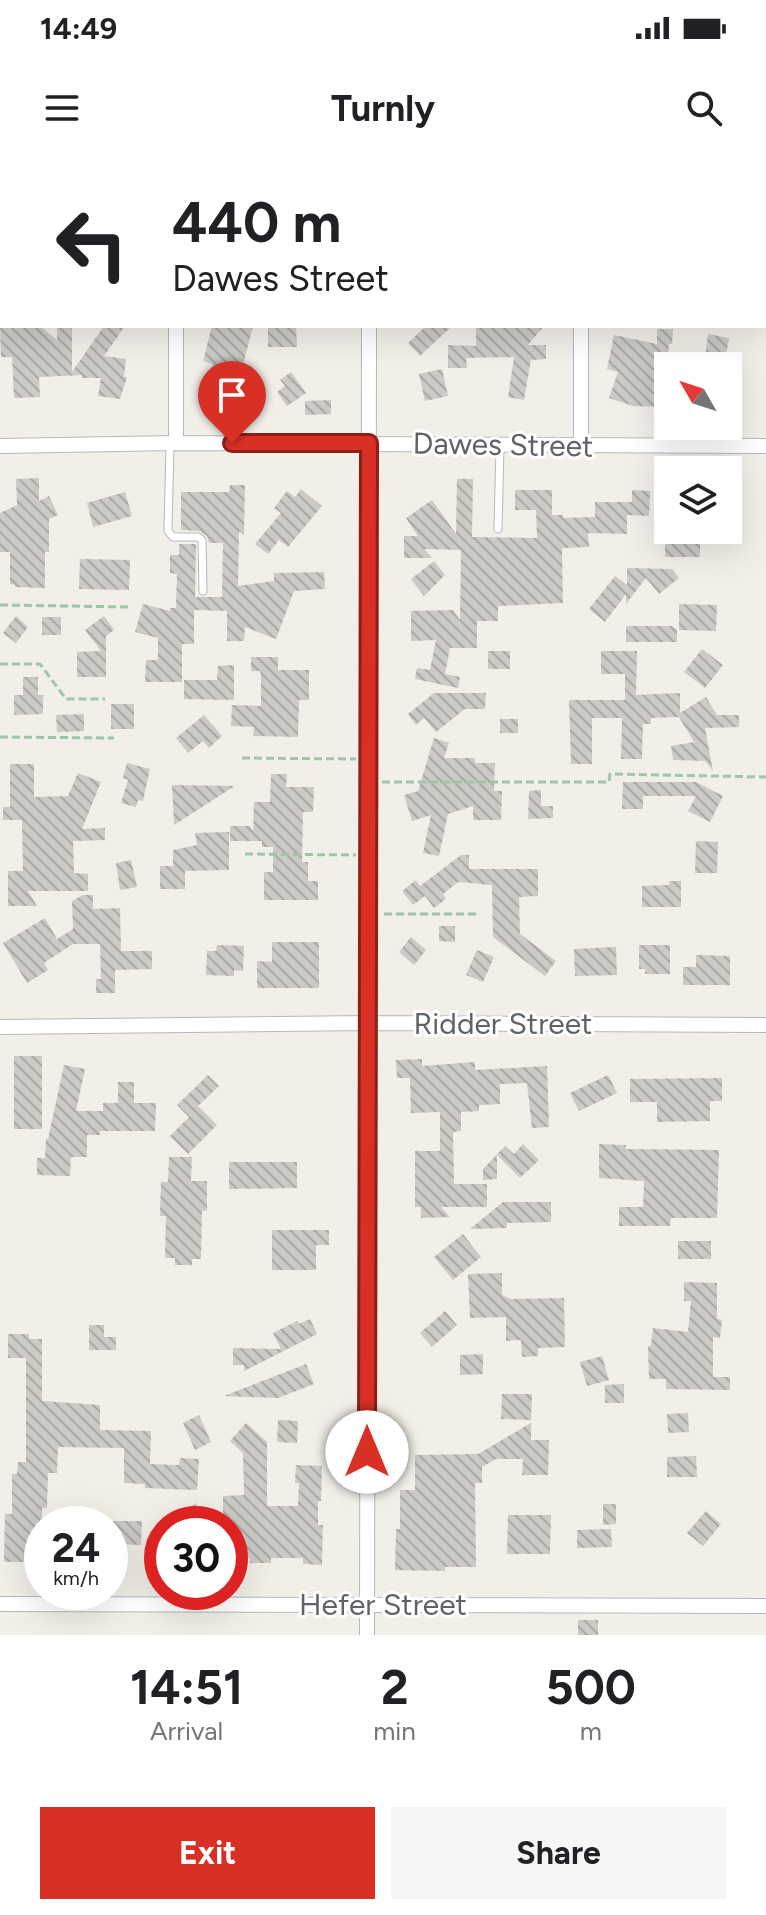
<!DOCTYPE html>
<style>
body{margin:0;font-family:Figtree,sans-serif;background:#f6f6f6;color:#202124;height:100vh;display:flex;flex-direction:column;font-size:30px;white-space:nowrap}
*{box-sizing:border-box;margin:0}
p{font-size:26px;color:#757577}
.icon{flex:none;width:44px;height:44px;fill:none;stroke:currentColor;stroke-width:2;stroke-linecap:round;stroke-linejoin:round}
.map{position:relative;height:1475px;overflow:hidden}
.drawer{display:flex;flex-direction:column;background:#fff;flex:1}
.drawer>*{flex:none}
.guide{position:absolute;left:0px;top:0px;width:766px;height:168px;box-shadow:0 8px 32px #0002;background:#fff;color:#202124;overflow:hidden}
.needle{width:52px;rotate:309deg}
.buttons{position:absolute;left:654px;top:192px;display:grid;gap:16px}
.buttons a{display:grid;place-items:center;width:88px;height:88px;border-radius:0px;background:#fff;box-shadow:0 8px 32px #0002;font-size:40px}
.speed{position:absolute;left:24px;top:1346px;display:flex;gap:16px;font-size:40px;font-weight:700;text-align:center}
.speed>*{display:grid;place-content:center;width:104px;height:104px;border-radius:50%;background:#fff;box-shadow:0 8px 32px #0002;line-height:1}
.speed small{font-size:20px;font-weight:400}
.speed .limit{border:12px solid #d22;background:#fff;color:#111}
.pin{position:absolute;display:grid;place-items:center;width:68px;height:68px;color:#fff;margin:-82px -34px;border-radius:50% 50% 50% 0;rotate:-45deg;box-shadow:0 0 8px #0007}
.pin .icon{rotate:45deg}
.me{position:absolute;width:88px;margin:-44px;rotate:0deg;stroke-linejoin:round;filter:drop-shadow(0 0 6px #0008)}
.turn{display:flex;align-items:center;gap:28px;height:168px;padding:0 40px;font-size:36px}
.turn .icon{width:104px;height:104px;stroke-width:2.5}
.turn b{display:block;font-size:56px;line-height:68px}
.eta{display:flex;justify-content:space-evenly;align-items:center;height:136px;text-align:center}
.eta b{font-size:48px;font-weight:700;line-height:56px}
.button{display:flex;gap:16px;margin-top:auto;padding:16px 40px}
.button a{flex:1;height:92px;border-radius:0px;background:#d93025;color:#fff;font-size:32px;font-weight:700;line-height:92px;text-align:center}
.button a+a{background:#f6f6f6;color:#202124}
.status{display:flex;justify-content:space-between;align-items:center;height:56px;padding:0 40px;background:#fff;direction:ltr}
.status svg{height:22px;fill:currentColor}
header{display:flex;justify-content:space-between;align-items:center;height:104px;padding:0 40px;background:#fff;font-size:36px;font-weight:700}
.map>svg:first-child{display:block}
.building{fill:url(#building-back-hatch)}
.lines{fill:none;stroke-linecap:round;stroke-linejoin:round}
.service-casing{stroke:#b5b8bc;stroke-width:9}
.minor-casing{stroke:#b5b8bc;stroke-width:16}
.path{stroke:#9cc7a9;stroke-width:3;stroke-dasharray:8 4;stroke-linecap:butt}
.service{stroke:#fff;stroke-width:7}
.minor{stroke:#fff;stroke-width:14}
.route-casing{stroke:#8d1f18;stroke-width:20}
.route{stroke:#d93025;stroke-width:14}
.labels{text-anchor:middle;stroke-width:6;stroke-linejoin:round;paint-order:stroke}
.street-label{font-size:30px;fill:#5f6368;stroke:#fff}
</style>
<div class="status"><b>14:49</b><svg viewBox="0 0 49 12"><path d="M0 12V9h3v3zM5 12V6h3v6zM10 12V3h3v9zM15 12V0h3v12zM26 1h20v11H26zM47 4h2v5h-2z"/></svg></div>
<header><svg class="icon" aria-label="menu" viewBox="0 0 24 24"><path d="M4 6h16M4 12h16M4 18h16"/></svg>Turnly<svg class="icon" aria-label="search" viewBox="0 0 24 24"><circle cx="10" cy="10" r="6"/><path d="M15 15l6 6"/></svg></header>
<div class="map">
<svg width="766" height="1475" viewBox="0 0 766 1475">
<defs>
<pattern id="building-back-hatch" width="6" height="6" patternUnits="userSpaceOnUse" patternTransform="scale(2)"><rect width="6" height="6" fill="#cccac5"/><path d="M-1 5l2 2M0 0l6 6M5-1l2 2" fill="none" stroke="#a9a8a4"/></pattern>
</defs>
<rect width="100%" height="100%" fill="#f1efe8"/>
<path class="building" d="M0,166H40L57,180V166H72V212L104,166H125L104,196L126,199L124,217H127L120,239L98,236L101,218H82V215L39,217L40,237L14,238L12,197H1Z
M212,166H253L239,220L254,224L245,257L225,252L228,241L204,235L213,204L203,201Z
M268,166H296L297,187H268Z
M426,166H452L420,196L408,183Z
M476,166H544L528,185H546V199L531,200L524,240L508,237L514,197L466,198L467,208H448V185L476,186Z
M657,169H673L672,184H669L667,207H664L663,247L633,246L609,238L618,212L607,209L614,175L657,184Z
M708,174L729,178L725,201L705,197Z
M442,209L448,236L425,241L419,214Z
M291,212L306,233L287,246L277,232L285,226L280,220Z
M331,240V254L305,255V241Z
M39,318V341L49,336L58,355L49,359V392H45V428L15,427V425L10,424V392H0V353L17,345L16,319Z
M457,319H473L472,377L537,378L536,350H515V330H552V355H563V358L595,357V342H632V330L650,331L649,356L627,355V374L588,373L589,387L562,388L563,443L498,446V461H477V488H450L445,514L460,517L458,528L415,519L417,508L430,510L436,480L411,481V451L453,450L460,460L461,390L424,389L432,398H404V376H418L406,358L432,340L456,374Z
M230,325H245L244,375L239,371L238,426L274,421V413L324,412L325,429L294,431L276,479L245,467L244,481H227V451L194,450V484H182V522H145L146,500H158V478L135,472L143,444L170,451V448H176L177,414L170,413V395H179V384H196L195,437H222L223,383H209L207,376L199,371L181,370V332H229Z
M301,329L322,346L288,387L279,380L268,394L255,384L281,353L274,348L287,331L295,337Z
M125,332L132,356L93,367L87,343Z
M665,373H700V397H665Z
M80,399L130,400L129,430L79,429Z
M434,401L445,415L424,436L411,419Z
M627,408L672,409L679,418L659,434L646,418L626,444V434L605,462L589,449L615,416L627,425Z
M679,444L717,445L716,471L679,470Z
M16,456L28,467L16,483L3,473Z
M104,456L114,470L106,476V517H77V492L101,491L85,470Z
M42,457H61V475H42Z
M626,466H672L677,470V482H626Z
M702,489L723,505L705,528L684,512Z
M488,491H510V509H488Z
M601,491H637L636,535L680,533V553L706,537L717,555H739V567L705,568L713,611L705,601L673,600L671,586L694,582L679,557L651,558V564H643L642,599H621L622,558H592V604H571L569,540H625V514H601Z
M251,497H278V510H309V540H299L298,577L253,576L254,567L231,566L232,545L261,546V516L260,511H251Z
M234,505V540L184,539V520H217L218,506Z
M23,517H38V535H43V554L14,555V535H23Z
M434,533H486L485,549H465L436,572L424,558L416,565L408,554Z
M111,544H134V569H111Z
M84,554V571L57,572L56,555Z
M204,555L222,576L209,588L203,581L188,593L176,578Z
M500,559H518V573H500Z
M434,578L449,583L444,598H475V603H495L494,631H502L501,660H473V646L448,654L439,696L423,693L431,655L412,661L404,635L418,631Z
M127,603L150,609L143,641L138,640L136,647L121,643L128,620L123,618Z
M10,604H34V637L68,636L78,613L101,622L82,669L105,668V680L73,681L74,713L88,714V731H28L37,746H8V711H23L22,660H3V647H10Z
M271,614H287L286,627H314L313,652H303L302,702H308V721H318V740H264V712H273V687H262V681H230V666H250L253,671L254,642H270Z
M623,622H696L723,636L710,662L688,651L696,636H643V649H622Z
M172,625L235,626L174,665Z
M541,630V646H553V658L528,659L529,631Z
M229,672V710L185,711V729H160V706H173V690L197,685L195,673Z
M696,681L718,682L717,713H695Z
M461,695H469V709H538V736L519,737L520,774L556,801L545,816L493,777L492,725L458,722L443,734L446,739L434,748L425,736L413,745L402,731L416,720L420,726Z
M131,700L137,727L120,730L116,703Z
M669,721H681V747H642V726L669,725Z
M83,735H93V749L120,748L121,791H152V809L115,810V833H96V819H101L100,784H73L44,803L48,810L27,823L3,783L45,758L57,779L73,769L72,741Z
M439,766H455V782L439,781Z
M411,777L426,790L414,805L399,792Z
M272,782H319V828H257V801L272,802Z
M217,785L244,786L243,811L234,810V816L206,815L207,791H216Z
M639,785H670V814H645V809H639Z
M616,787L617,815L575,816L574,789Z
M477,790L494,797L483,822L466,815Z
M696,795L730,796V825H683V807H696Z
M14,896H42V969H14Z
M422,899V906L475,902V910L547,906L549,967L532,968L527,923L500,924V944L479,945V951L461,952V971L453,972L454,1024H487V1047H441L450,1057L421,1058V1047H415V991H440V952L411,953L410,918H397L396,900Z
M64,905L85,909L76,951H103V943H118V922H134V943H156L155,971H100V975H87V997H71L70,1016L37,1015V998H45L46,979H48Z
M208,915L219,926L198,946L217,965L188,994L170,976L189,957L177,945Z
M608,915L617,933L579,951L570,933Z
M722,918V941H710V961L657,962V942H630V919Z
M523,984L539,1000L520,1018L497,995V1019L483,1020V1009L505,986L514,994Z
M599,984L626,985V989L719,990L717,1058H671L670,1066H619V1047H643L644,1021L599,1018Z
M169,997H192L191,1021H207V1050L202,1051L201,1099H192V1105H175V1098H165L166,1056H160L161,1022H168Z
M229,1002H297V1028L229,1029Z
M503,1042H551V1062L507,1063V1068L470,1069Z
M272,1070H329V1085H316V1110H272Z
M463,1074L481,1097L453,1120L434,1097Z
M678,1081H711V1099H678Z
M502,1113V1135L511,1139L564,1138L565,1187L538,1188V1196L522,1197L521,1180L506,1181V1157L470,1158L468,1114Z
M684,1122L717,1123V1159L722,1160L720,1178L713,1177V1217H730V1230L666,1229V1219H649L648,1186H651L653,1168L688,1172L691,1141H684Z
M445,1151L457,1165L432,1187L420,1173Z
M310,1159L317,1174L244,1211V1205H233V1188L281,1189L273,1173L297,1161L299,1164Z
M89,1165H104V1177H116V1190H89Z
M8,1174H29V1179H42V1241L100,1245V1270L151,1271L150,1304L179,1305L180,1298L199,1299L197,1330L145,1328V1324L124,1323V1288L58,1287L57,1313H48L47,1348H42V1402H4L5,1354H12V1314H17L18,1302H26V1198H8Z
M483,1194V1214L460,1215V1195Z
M602,1196L609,1220L587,1226L580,1202Z
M306,1204L314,1224L278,1238L224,1236Z
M624,1224V1243H605V1225Z
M502,1234H532L531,1260L501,1259Z
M688,1253L689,1272L668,1273L667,1254Z
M199,1255L211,1282L195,1290L183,1263Z
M278,1260L298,1261L297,1283L277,1282Z
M246,1263L267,1282V1346H298L299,1323H295L296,1305L322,1306L321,1341H318V1365H323L322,1405L303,1404V1398H271V1403H250V1398H230V1364H223V1336L244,1335L243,1293L230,1281Z
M531,1263V1280H549L548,1315H522L523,1299H496L482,1307V1323H475L476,1407H445V1411L395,1410L396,1369H400V1330H415V1295L478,1294Z
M696,1296L697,1317H667V1297Z
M197,1343L195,1364H157Z
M603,1344H616V1364L603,1365Z
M706,1351L721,1364L703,1386L687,1373Z
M508,1355H551L550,1394H507Z
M113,1361H142L141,1385L112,1384Z
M611,1369L612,1387L577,1388V1370Z
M578,1460H598V1475H578Z"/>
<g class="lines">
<g class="service-casing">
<path id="service" d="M170,283L168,371L173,377H198L202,380L203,431
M498,369L500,286"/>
</g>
<g class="minor-casing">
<path id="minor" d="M369,0V2
M177,2V0
M582,2V0
M176,283V166
M0,286L176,283L766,286
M581,287V166
M0,867L368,863L766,865
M0,1444L766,1446
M367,1475L369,166"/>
</g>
<path class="path" d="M0,445L132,447
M0,504H40L66,539H105
M0,577L114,578
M242,598L356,599
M382,622H609L610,614L766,617
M245,694L356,695
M384,754H479"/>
<use href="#service" class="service"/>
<use href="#minor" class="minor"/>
</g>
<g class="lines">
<g class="route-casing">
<path id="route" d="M232,283H369L367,1292"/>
</g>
<use href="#route" class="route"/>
</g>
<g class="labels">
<g class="street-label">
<text transform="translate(503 285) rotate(1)" y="10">Dawes Street</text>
<text x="503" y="874">Ridder Street</text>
<text x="383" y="1455">Hefer Street</text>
</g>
</g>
</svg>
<div class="buttons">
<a><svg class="needle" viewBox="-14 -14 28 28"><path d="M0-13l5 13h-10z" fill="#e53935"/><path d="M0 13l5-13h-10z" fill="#757577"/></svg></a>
<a><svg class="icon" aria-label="layers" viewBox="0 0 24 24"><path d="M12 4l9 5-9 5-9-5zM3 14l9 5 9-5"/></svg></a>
</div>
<div class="speed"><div>24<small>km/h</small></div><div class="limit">30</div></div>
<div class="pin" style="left:232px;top:283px;background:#d93025"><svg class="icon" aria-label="arrive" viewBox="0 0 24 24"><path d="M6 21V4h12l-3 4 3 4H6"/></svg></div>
<svg class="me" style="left:367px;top:1292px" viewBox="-20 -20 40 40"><circle r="19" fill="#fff"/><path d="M0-13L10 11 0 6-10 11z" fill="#d93025"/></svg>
<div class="guide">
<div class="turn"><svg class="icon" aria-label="left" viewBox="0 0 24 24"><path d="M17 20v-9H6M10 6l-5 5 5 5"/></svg><div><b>440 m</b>Dawes Street</div></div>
</div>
</div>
<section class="drawer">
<div class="eta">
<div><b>14:51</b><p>Arrival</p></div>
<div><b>2</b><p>min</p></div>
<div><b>500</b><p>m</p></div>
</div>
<div class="button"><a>Exit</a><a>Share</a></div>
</section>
